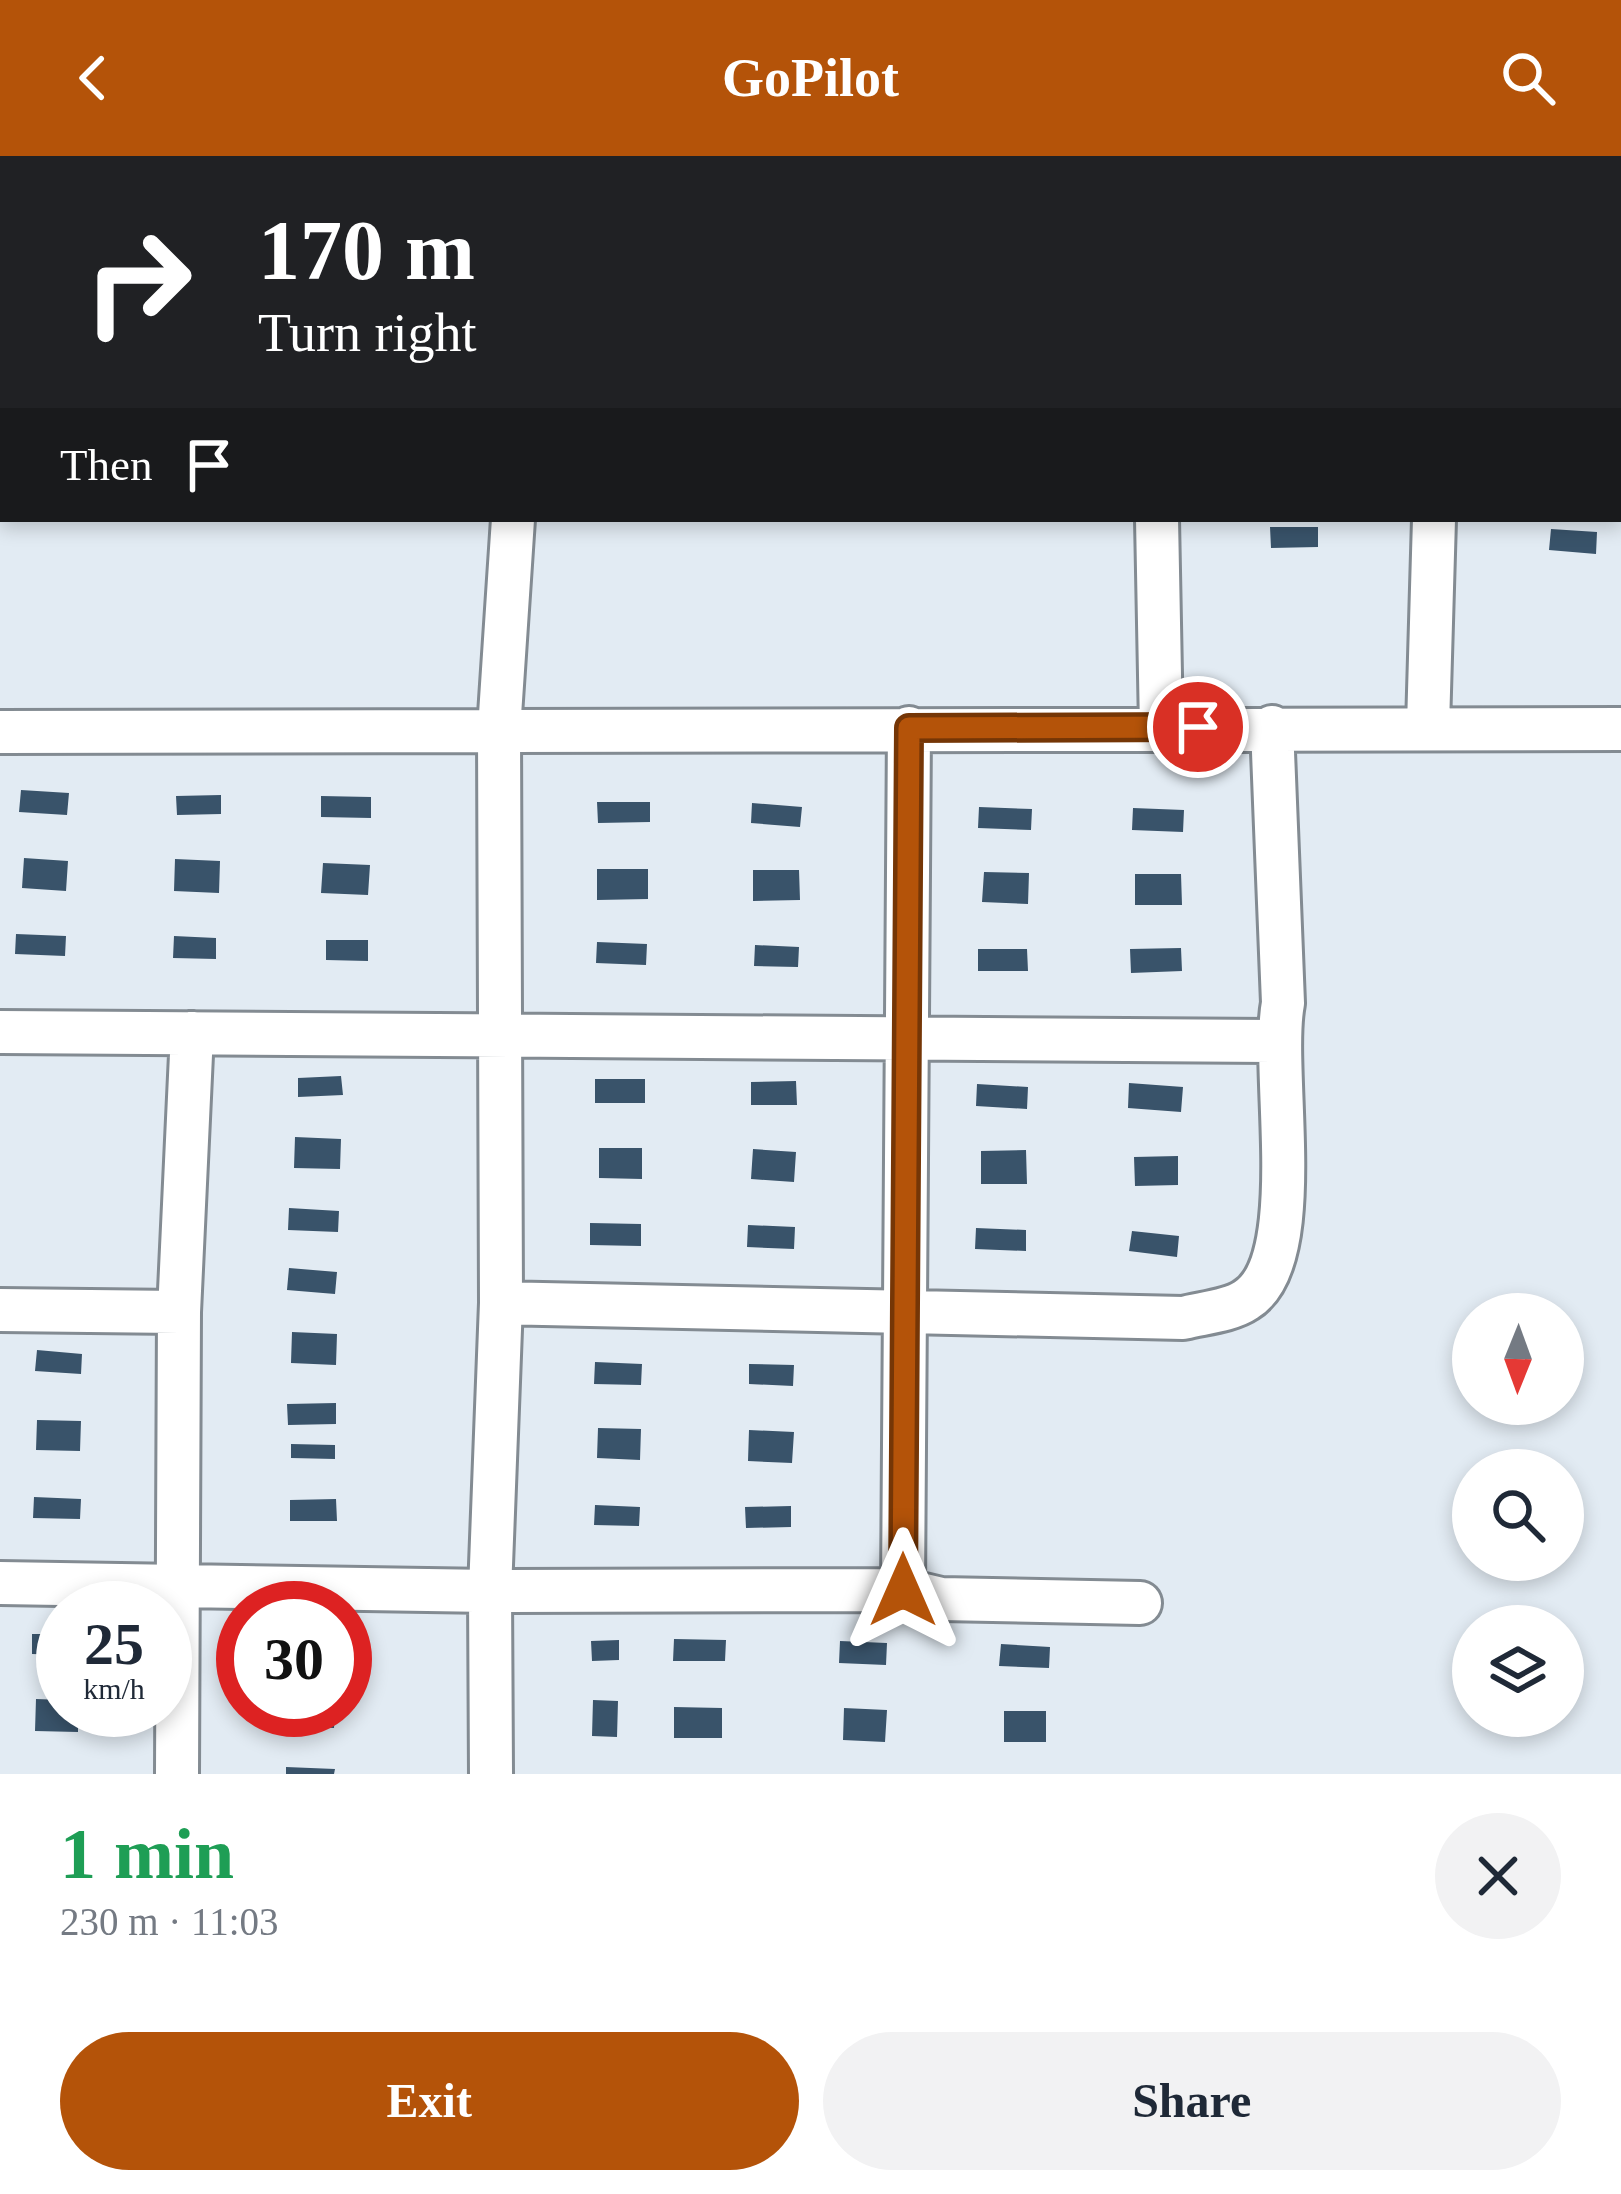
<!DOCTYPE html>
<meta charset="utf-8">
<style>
body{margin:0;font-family:"Times New Roman",serif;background:#f2f2f3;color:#1f2937;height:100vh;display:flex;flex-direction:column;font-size:45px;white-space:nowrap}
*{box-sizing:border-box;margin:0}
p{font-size:39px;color:#747a83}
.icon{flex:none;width:66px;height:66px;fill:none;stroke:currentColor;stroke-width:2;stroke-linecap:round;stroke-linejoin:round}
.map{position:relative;height:1618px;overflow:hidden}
.side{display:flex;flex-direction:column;background:#fff;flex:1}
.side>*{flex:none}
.banner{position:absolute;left:0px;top:0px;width:1623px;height:366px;box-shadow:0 6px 18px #0003;background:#202124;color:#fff;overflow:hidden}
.needle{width:78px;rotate:181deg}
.fabs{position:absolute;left:1452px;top:1137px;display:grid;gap:24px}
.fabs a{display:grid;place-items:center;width:132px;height:132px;border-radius:50%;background:#fff;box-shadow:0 6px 18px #0003;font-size:60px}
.speed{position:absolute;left:36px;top:1425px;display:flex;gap:24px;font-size:60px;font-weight:700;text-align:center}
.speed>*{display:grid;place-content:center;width:156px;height:156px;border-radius:50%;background:#fff;box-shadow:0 6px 18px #0003;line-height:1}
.speed small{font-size:30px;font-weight:400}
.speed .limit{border:18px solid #d22;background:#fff;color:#111}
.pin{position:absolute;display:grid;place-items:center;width:102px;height:102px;color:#fff;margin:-51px;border:6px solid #fff;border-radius:50%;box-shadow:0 3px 12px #0007}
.me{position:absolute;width:132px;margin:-66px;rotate:0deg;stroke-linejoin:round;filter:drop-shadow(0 0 9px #0008)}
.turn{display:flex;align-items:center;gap:42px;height:252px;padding:0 60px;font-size:54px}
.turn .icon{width:156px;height:156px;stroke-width:2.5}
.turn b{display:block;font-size:84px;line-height:102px}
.then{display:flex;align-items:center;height:114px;padding:0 60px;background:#0003;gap:24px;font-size:45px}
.round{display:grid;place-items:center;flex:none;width:126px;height:126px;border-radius:63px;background:#f2f2f3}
.summary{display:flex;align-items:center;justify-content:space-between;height:204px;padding:0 60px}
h1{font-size:72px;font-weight:600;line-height:90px;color:#1e9e55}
.action{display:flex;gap:24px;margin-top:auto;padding:24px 60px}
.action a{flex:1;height:138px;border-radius:72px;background:#b45309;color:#fff;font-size:48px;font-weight:600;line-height:138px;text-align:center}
.action a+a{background:#f2f2f3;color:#1f2937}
header{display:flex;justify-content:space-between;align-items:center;height:156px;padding:0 60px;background:#b45309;color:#fff;font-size:54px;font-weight:600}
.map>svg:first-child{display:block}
.building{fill:#39536a}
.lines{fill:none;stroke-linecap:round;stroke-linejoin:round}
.minor-casing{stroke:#838b92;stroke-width:48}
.minor{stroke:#fff;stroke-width:42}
.route-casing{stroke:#753606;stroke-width:30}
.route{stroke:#b45309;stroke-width:21}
</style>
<header><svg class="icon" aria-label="back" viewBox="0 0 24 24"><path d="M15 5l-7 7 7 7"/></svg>GoPilot<svg class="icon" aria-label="search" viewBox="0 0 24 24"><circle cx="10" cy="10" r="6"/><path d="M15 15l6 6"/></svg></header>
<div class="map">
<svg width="1621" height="1618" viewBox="0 0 1621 1618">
<rect width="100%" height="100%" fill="#e2ebf3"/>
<path class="building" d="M1270,371H1318V391L1271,392Z
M1551,373L1597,376L1596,398L1549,394Z
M21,634L69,637L67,659L19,656Z
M221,639V658L177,659L176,640Z
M321,640L371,641V662L321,661Z
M597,646H650V666L598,667Z
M752,647L802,651L800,671L751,667Z
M979,651L1032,653L1031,674L978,672Z
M1133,652L1184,654L1183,676L1132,674Z
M24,702L68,705L66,735L22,732Z
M175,703L220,705L219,737L174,735Z
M323,707L370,709L368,739L321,737Z
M597,713H648V743L597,744Z
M753,714H799L800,744L753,745Z
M984,716L1029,717L1028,748L982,746Z
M1135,718H1181L1182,749H1135Z
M16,778L66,780L65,800L15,798Z
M174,780L216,782V803L173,802Z
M326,784H368V805L326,804Z
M597,786L647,788L646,809L596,807Z
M755,789L799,791L798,811L754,810Z
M1181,792L1182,815L1131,817L1130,793Z
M978,793H1027L1028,815H978Z
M341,920L343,939L298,941V922Z
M595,923H645V947H595Z
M796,925L797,949H751V926Z
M1129,927L1183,931L1181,956L1128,952Z
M977,928L1028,931L1027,953L976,950Z
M295,981L341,983L340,1013L294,1012Z
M599,992H642V1023L599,1022Z
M753,993L796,996L794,1026L751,1023Z
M1026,994L1027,1028H981V995Z
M1178,1000V1029L1135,1030L1134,1001Z
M289,1052L339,1055L338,1076L288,1074Z
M590,1067L641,1068V1090L590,1089Z
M748,1069L795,1071L794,1093L747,1091Z
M976,1072L1026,1074V1095L975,1093Z
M1132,1075L1179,1080L1177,1101L1129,1095Z
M289,1112L337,1116L335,1138L287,1134Z
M292,1176L337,1178L336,1209L291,1207Z
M37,1194L82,1198L81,1218L35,1215Z
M595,1206L642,1208L641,1229L594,1228Z
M749,1208L794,1209L793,1230L749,1228Z
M336,1247V1268L288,1269L287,1248Z
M37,1264L81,1265L80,1295L36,1294Z
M598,1272L641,1273L640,1304L597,1302Z
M749,1274L794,1276L792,1307L748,1305Z
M291,1288L335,1289V1303L291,1302Z
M34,1341L81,1343L80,1363L33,1362Z
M336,1343L337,1365H290V1344Z
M595,1349L640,1351L639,1370L594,1369Z
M791,1350V1371L746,1372L745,1351Z
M32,1478H63V1499L32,1498Z
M674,1483L726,1484L725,1505H673Z
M619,1484V1504L592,1505L591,1485Z
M840,1485L887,1487L886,1509L839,1507Z
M1001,1488L1050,1491L1049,1512L999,1510Z
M36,1543L63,1544V1554H78V1576L35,1575Z
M593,1544L618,1545L617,1581L592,1580Z
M674,1551L722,1552V1582H674Z
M844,1552L887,1554L885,1586L843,1584Z
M291,1554H335L334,1572L290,1570Z
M1004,1555H1046V1586H1004Z
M286,1611L335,1613L334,1618H286Z"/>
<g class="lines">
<g class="minor-casing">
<path id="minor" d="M1315,0L1510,3
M530,3V0
M1174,3V0
M1620,5H1621
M1157,363L1161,571
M1428,570L1434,363
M0,576L1621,573
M0,876L1276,885
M501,1147L1183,1162C1202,1157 1230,1155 1246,1144C1309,1105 1270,916 1283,847L1272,571
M0,1154L179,1156
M0,1427L490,1435L903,1434L941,1443L1140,1447
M903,1434L909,572
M177,1618L179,1156L192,877
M491,1618L490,1435L501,1147L499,574L513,363"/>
</g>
<use href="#minor" class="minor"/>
</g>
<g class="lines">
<g class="route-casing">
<path id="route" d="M903,1434L909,572L1198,571"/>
</g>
<use href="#route" class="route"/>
</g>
</svg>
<div class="fabs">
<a><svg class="needle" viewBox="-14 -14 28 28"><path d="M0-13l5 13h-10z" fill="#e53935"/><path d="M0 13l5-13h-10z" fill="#747a83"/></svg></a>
<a><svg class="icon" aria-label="search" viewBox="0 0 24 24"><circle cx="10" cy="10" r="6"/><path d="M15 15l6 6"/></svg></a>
<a><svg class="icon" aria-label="layers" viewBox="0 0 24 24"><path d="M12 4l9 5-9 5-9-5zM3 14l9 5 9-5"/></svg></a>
</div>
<div class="speed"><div>25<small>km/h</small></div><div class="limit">30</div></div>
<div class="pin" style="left:1198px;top:571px;background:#d93025"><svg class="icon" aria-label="arrive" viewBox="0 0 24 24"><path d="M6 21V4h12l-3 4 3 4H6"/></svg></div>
<svg class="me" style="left:903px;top:1434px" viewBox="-20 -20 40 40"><path d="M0-17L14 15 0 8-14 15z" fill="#b45309" stroke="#fff" stroke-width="4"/></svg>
<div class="banner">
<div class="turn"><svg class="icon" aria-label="right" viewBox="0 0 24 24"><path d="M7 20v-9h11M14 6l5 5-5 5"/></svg><div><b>170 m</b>Turn right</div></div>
<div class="then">Then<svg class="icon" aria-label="arrive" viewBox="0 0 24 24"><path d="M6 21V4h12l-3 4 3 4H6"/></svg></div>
</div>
</div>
<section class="side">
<div class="summary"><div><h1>1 min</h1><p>230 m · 11:03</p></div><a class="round"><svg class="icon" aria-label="close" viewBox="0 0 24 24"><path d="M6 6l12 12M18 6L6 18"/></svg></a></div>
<div class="action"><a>Exit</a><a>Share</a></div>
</section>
